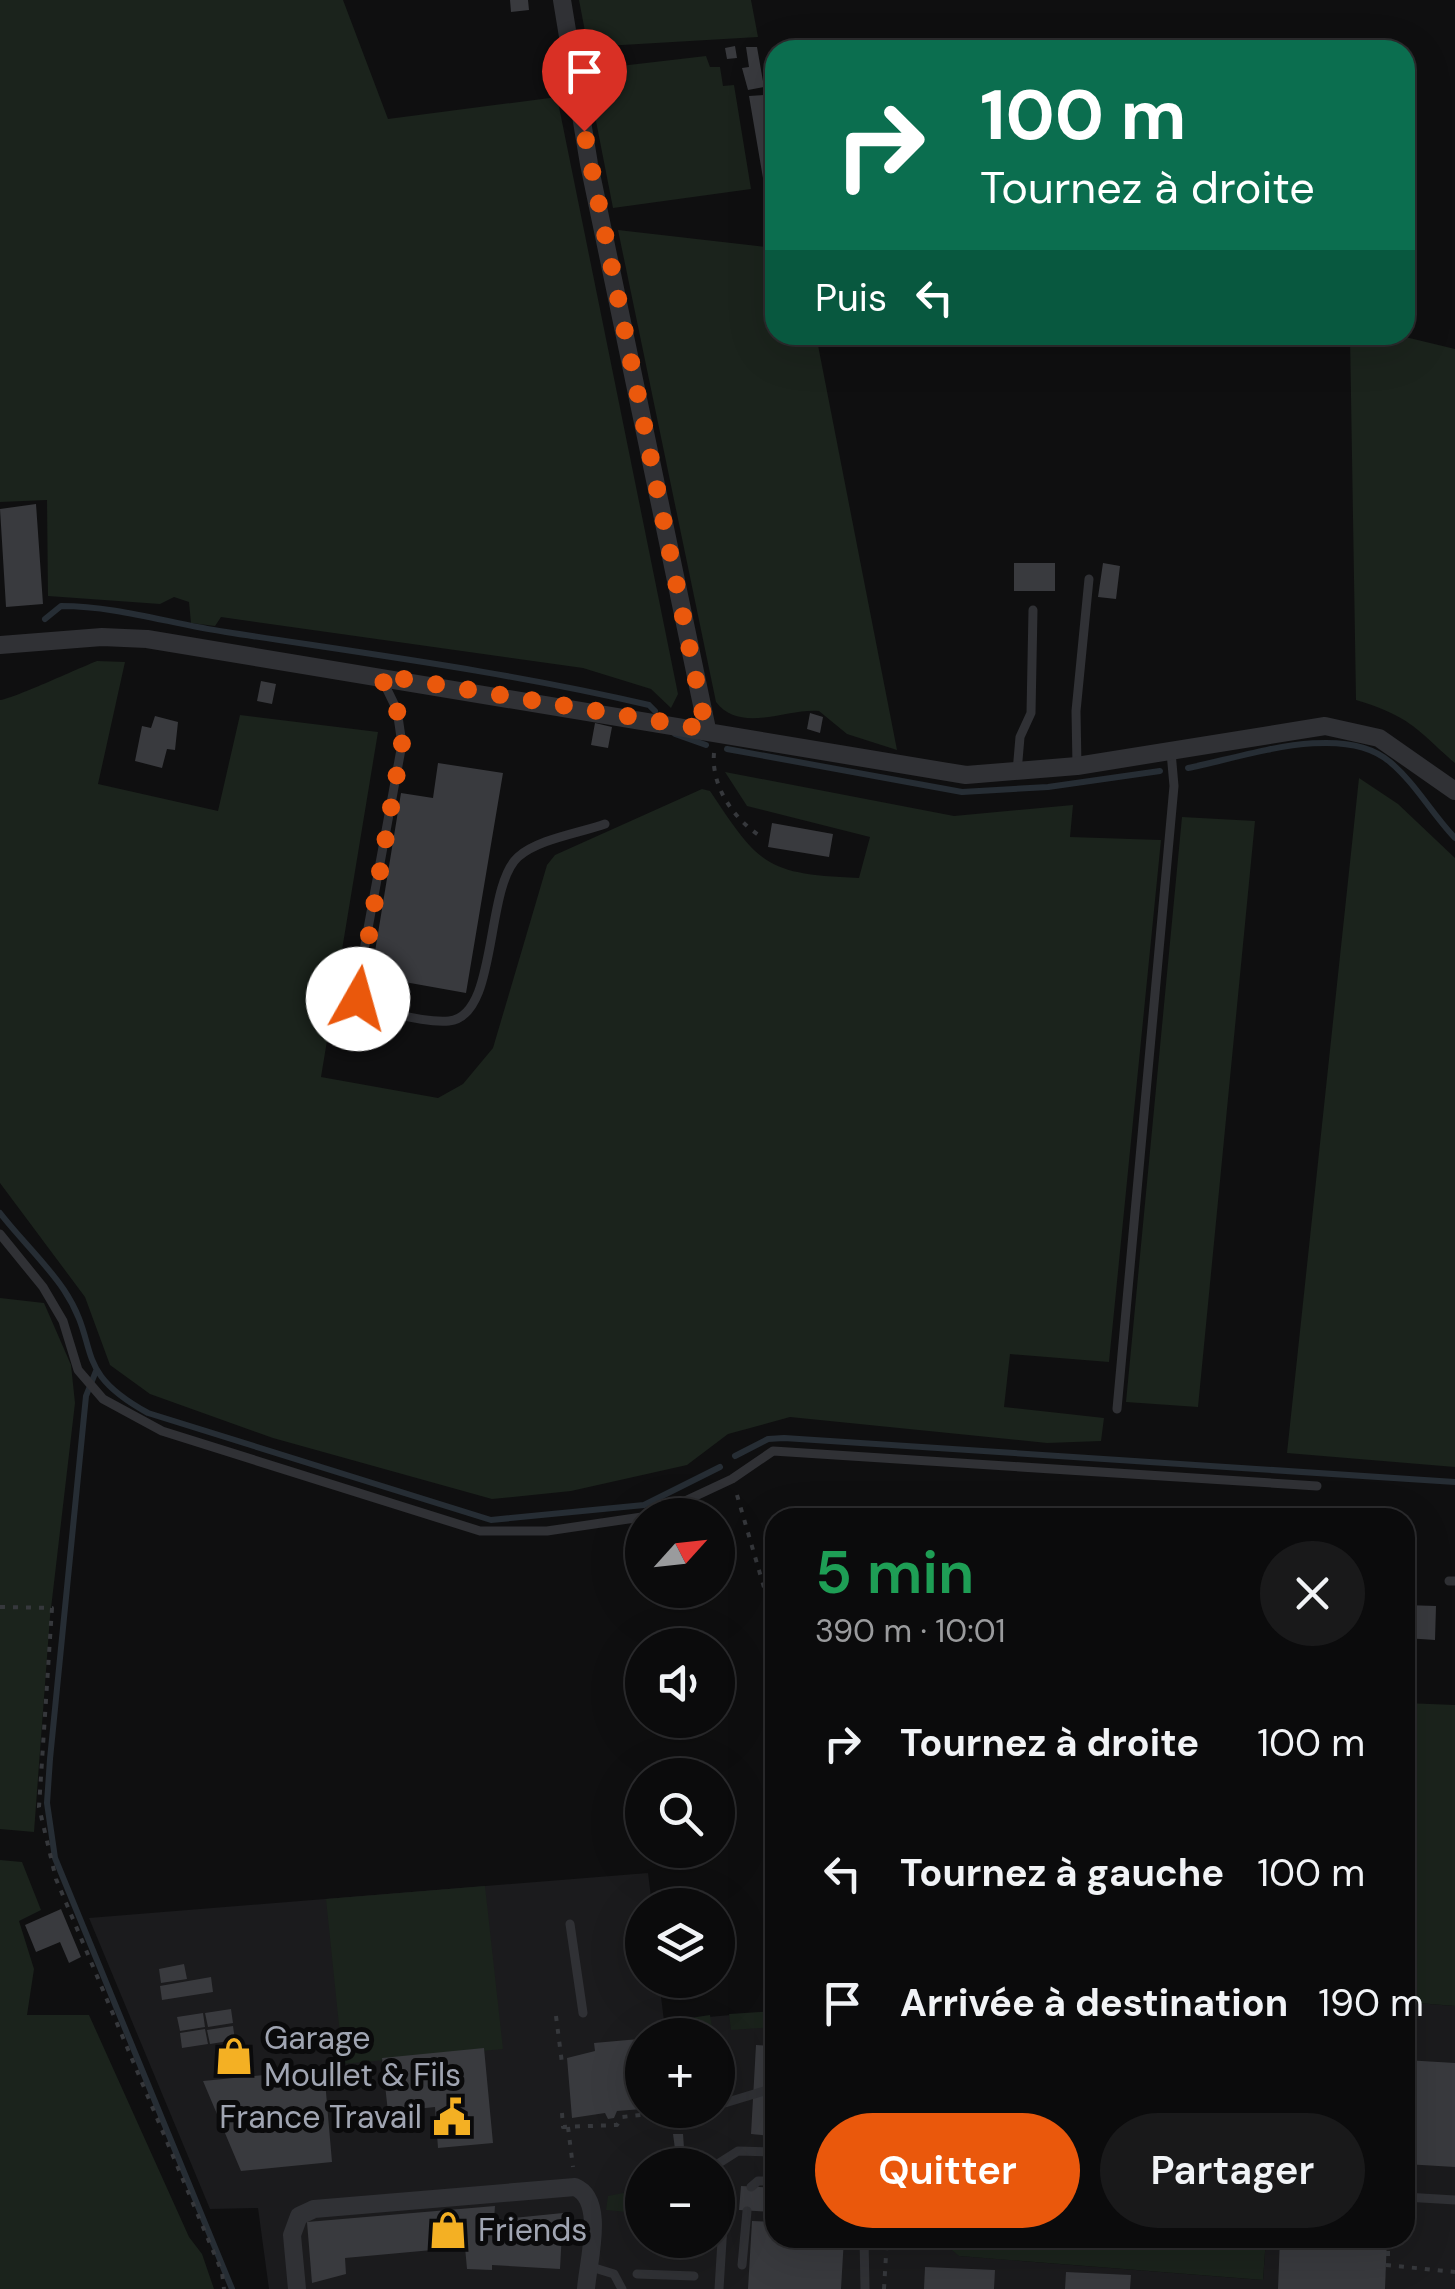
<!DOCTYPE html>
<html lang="fr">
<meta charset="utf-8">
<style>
body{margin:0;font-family:"DM Sans",sans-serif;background:#19191a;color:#f1f3f6;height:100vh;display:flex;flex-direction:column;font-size:38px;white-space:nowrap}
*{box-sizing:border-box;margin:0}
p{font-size:32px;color:#9a9b9d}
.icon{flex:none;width:55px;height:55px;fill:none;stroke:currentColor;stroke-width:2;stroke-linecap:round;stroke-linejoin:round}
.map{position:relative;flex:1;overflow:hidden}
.side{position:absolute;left:765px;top:1508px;width:650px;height:740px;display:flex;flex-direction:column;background:#0b0b0c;border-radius:30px;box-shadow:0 10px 40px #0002,0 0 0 2px #2b2b2d}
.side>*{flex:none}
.guide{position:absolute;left:765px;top:40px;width:650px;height:305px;border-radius:30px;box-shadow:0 10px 40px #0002,0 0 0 2px #2b2b2d;background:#0b6e4f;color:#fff;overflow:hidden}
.needle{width:65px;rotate:63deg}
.tools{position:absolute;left:625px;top:1498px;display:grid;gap:20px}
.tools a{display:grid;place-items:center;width:110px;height:110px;border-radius:50%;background:#0b0b0c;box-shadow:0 10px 40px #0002,0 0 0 2px #2b2b2d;font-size:50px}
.pin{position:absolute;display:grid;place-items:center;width:85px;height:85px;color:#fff;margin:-102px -42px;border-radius:50% 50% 50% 0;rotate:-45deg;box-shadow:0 0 10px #0007}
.pin .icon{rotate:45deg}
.me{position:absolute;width:110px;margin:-55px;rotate:7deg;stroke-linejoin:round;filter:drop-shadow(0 0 8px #0008)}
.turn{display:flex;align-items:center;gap:35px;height:210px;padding:0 50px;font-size:45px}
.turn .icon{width:130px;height:130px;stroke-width:2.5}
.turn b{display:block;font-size:70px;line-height:85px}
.then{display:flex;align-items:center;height:95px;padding:0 50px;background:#0003;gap:20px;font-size:38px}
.round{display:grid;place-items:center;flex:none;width:105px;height:105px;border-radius:52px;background:#19191a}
.overview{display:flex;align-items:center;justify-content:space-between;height:170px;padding:0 50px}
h1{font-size:60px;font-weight:600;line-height:75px;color:#1e9e55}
.primary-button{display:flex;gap:20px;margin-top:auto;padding:20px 50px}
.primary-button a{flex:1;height:115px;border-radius:60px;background:#ea580c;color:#fff;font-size:40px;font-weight:600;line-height:115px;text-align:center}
.primary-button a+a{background:#19191a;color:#f1f3f6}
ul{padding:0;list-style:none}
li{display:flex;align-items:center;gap:30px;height:130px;padding:0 50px}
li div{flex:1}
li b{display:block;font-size:38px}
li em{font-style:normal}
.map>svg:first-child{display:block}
.built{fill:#1b1b1d;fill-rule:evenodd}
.green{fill:#1b231c}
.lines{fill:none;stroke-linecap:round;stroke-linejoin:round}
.stream{stroke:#262d34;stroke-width:6}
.building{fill:#393a3e}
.path{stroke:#36383c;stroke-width:4;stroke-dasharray:5 8;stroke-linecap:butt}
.service{stroke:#303135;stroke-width:9}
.minor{stroke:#303135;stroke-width:18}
.route{stroke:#ea580c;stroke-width:18;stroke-dasharray:0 32.4}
.labels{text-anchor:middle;stroke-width:10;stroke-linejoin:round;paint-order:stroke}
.poi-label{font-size:32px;fill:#a0a5b2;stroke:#0a0a0b;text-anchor:start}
</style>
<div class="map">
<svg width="1455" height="2289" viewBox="0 0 1455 2289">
<rect width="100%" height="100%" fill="#0f0f10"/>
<path class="built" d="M648,1873L652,1905H642V1980H659L664,2021L775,2011V2238H937L960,2256L1263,2280L1266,2238H1405V2002L1455,2006V2289H269L258,2208L210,2209L89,1918ZM642,2035H718V2110H642ZM642,2165H718V2240H642Z"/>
<path class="green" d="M0,0H343L388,119L557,97L678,694L671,708L651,689L583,668L221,617L215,626L191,623L189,602L174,597L160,604L48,596L47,500L0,502Z
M579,0H751L758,37L588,47Z
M706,56L710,67H720L723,86L734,85L751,189L613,208L586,70Z
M618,230L775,248V335H816L897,750L847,734L819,711C788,708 740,734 716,702Z
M1350,335H1397L1455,349V763C1414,727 1411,717 1356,700Z
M97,661L125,662L98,784L218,811L240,715L378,732L321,1077L438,1098L463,1084L493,1048L547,865L555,855L702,789L710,791C760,866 766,874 859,878L870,837L747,806L725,772L954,816L1073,805L1070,837L1161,840L1109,1362L1010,1354L1004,1407L1104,1418L1101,1441L1047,1443L790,1417L728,1434L687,1465L571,1491L492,1499L273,1438L150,1394L110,1365L85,1297L0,1183V700C10,700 79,668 97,661Z
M1359,778L1398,804L1455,858V1467L1287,1453Z
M1182,817L1255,821L1198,1407L1126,1402Z
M0,1298L44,1303L71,1365L75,1403L50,1617L34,1832L0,1829Z
M1405,1703L1455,1705V2006L1405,2002Z
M0,1860L22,1862L41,1910L19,1921L34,1969L27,2015H89L189,2237L202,2254L214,2289H0Z
M485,1886L503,2049L343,2064L326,1899Z
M775,2011V2027L731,2030L729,2014Z
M710,2015L713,2033L691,2035L689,2028L664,2033V2022Z
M633,2191L627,2212L606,2210L608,2196Z
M937,2238H1266L1263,2280L959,2256Z"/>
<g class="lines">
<path class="stream" d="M45,619L61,606C118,606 171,624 226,632C368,654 508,672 649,705L655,711
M675,734L706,745
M727,749L962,792L1048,787L1160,771
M1188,768C1244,757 1343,721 1390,762C1416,784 1432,814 1455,838
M0,1213C20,1239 46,1263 64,1290C102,1347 70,1370 148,1413L491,1520L644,1505L720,1467
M96,1371L86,1396L50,1759L47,1803L55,1858L232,2289
M735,1456L768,1439L784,1438L1455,1482"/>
</g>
<path class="building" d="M510,0H528L529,10L511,12Z
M735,46L737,58L727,59L725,48Z
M746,47H757L764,87L748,90L742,68L749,67Z
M766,95L775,182L764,184L749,96Z
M36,504L43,604L6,607L0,509Z
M1014,563H1055V591H1014Z
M1103,563L1120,566L1116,599L1098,597Z
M261,681L276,684L272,704L257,701Z
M810,713L823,717L820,733L807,729Z
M155,716L178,722L175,750L167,749L162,768L135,761L142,726L151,728Z
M595,723L612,727L608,748L591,745Z
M438,763L503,773L466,993L371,976L401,793L433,798Z
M772,823L833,834L829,857L768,847Z
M1405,1605L1436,1606L1435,1640L1405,1638Z
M61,1909L81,1957L69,1963L60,1942L36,1952L25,1925Z
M184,1964L187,1979L161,1983L159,1969Z
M211,1977L213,1992L162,2000L160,1986Z
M231,2009L233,2023L208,2027L205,2013Z
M203,2013L205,2027L180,2031L177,2017Z
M233,2026L235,2040L210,2044L207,2030Z
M205,2029L208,2044L182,2048L180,2033Z
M639,2039L642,2109L617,2111L614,2118L608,2119L605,2113L572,2118L567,2058L595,2051L594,2043Z
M756,2045L775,2046L773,2136L751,2134Z
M484,2048L493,2143L438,2148L435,2107L388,2112L382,2058Z
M1405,2060L1455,2063V2167L1405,2164Z
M324,2069L332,2162L241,2171L203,2081Z
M673,2134H683L684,2148L675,2149Z
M741,2186L775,2188V2212L739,2210Z
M495,2206L494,2220L563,2213L560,2269L492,2265V2270L467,2269L465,2247L345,2258L346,2274L312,2283L307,2222Z
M752,2221L775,2222V2238H844L841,2289H748Z
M1280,2238H1387L1385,2289H1278Z
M925,2267L995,2270L994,2289H924Z
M1066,2272L1131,2275L1130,2289H1065Z"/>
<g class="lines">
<path class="path" d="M714,753C711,786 733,818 760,836
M737,1495L775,1625
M0,1607L52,1608L39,1807L56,1879L222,2272L224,2289
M556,2016L562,2063
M562,2113L563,2127L617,2125L622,2117L657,2113
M568,2127L573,2167
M1388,2238V2266
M1386,2265L1455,2272
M884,2289L887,2238"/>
<path class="service" d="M381,677L397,710L402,744L357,988L365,1008C391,1012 424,1023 449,1021C499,1016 484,888 518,857C538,839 580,833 605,824
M1077,766L1076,711L1089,579
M1017,772L1020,737L1031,713L1033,610
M0,1234L43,1287L63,1321L78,1370L103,1399L162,1431L480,1531H547L642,1517
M1117,1409L1174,786L1171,752
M655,1515L732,1479L773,1451L1317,1486
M1449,1581H1455
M570,1924L583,2013
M718,2105L764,2091L775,2092
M716,2165L738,2151L775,2152
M718,2169L725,2193L719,2289
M751,2187L758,2181H775
M1405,2197L1455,2200
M639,2233H642
M864,2238L865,2289
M742,2265L747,2211
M588,2266L614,2274L622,2289
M637,2274L694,2276"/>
<path class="minor" d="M562,0L589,164L707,729
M0,645L102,637L147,639L966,775L1077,766L1325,726L1379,738L1455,791
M297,2289L292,2235L299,2216L314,2209L575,2187C606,2200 588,2261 586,2289"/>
</g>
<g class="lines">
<path class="route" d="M358,999L402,744L397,710L380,675L706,729L584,131"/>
</g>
<defs>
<g id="shop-bare" transform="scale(3)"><path d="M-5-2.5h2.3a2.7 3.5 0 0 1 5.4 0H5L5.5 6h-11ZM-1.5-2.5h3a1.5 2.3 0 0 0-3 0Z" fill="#f4b023" stroke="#0a0a0b" stroke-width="2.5" paint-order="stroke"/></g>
<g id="civic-bare" transform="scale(3)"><path d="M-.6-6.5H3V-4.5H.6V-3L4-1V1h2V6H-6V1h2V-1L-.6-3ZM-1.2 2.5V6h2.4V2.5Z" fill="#f4b023" stroke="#0a0a0b" stroke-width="2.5" paint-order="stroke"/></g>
</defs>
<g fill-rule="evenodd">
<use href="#shop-bare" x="234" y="2056"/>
<use href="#civic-bare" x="452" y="2117"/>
<use href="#shop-bare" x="448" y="2230"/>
</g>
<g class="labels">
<g class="poi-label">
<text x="264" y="2049">Garage<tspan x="264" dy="37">Moullet &amp; Fils</tspan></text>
<text x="422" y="2128" text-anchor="end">France Travail</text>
<text x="478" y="2241">Friends</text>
</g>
</g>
</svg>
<div class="tools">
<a><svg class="needle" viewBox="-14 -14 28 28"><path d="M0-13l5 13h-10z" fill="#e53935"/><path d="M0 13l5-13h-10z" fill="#9a9b9d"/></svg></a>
<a><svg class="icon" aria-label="sound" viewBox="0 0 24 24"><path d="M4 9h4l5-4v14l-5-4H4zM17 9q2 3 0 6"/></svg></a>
<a><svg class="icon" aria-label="search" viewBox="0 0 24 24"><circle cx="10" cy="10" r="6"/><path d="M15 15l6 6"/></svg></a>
<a><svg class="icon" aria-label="layers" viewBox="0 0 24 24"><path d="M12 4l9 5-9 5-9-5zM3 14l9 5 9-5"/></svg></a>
<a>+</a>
<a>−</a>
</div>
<div class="pin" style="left:584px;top:131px;background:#d93025"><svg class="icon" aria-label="arrive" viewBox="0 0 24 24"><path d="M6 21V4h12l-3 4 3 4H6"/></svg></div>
<svg class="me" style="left:358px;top:999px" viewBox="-20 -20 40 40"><circle r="19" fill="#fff"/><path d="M0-13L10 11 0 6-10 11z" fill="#ea580c"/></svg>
<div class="guide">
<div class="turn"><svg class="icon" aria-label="right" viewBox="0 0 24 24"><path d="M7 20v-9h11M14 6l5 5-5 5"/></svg><div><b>100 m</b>Tournez à droite</div></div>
<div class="then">Puis<svg class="icon" aria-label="left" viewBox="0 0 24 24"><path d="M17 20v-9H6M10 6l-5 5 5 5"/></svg></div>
</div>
<section class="side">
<div class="overview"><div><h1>5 min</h1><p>390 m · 10:01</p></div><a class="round"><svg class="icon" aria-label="close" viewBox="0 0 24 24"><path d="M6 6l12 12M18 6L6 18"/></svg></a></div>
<ul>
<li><svg class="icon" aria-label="right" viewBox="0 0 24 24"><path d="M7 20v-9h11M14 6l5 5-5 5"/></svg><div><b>Tournez à droite</b></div><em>100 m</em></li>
<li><svg class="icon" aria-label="left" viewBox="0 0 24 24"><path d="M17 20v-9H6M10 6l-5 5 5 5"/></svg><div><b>Tournez à gauche</b></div><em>100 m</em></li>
<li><svg class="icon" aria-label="arrive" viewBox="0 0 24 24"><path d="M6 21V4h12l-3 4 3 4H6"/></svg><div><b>Arrivée à destination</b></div><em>190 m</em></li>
</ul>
<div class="primary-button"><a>Quitter</a><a>Partager</a></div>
</section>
</div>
